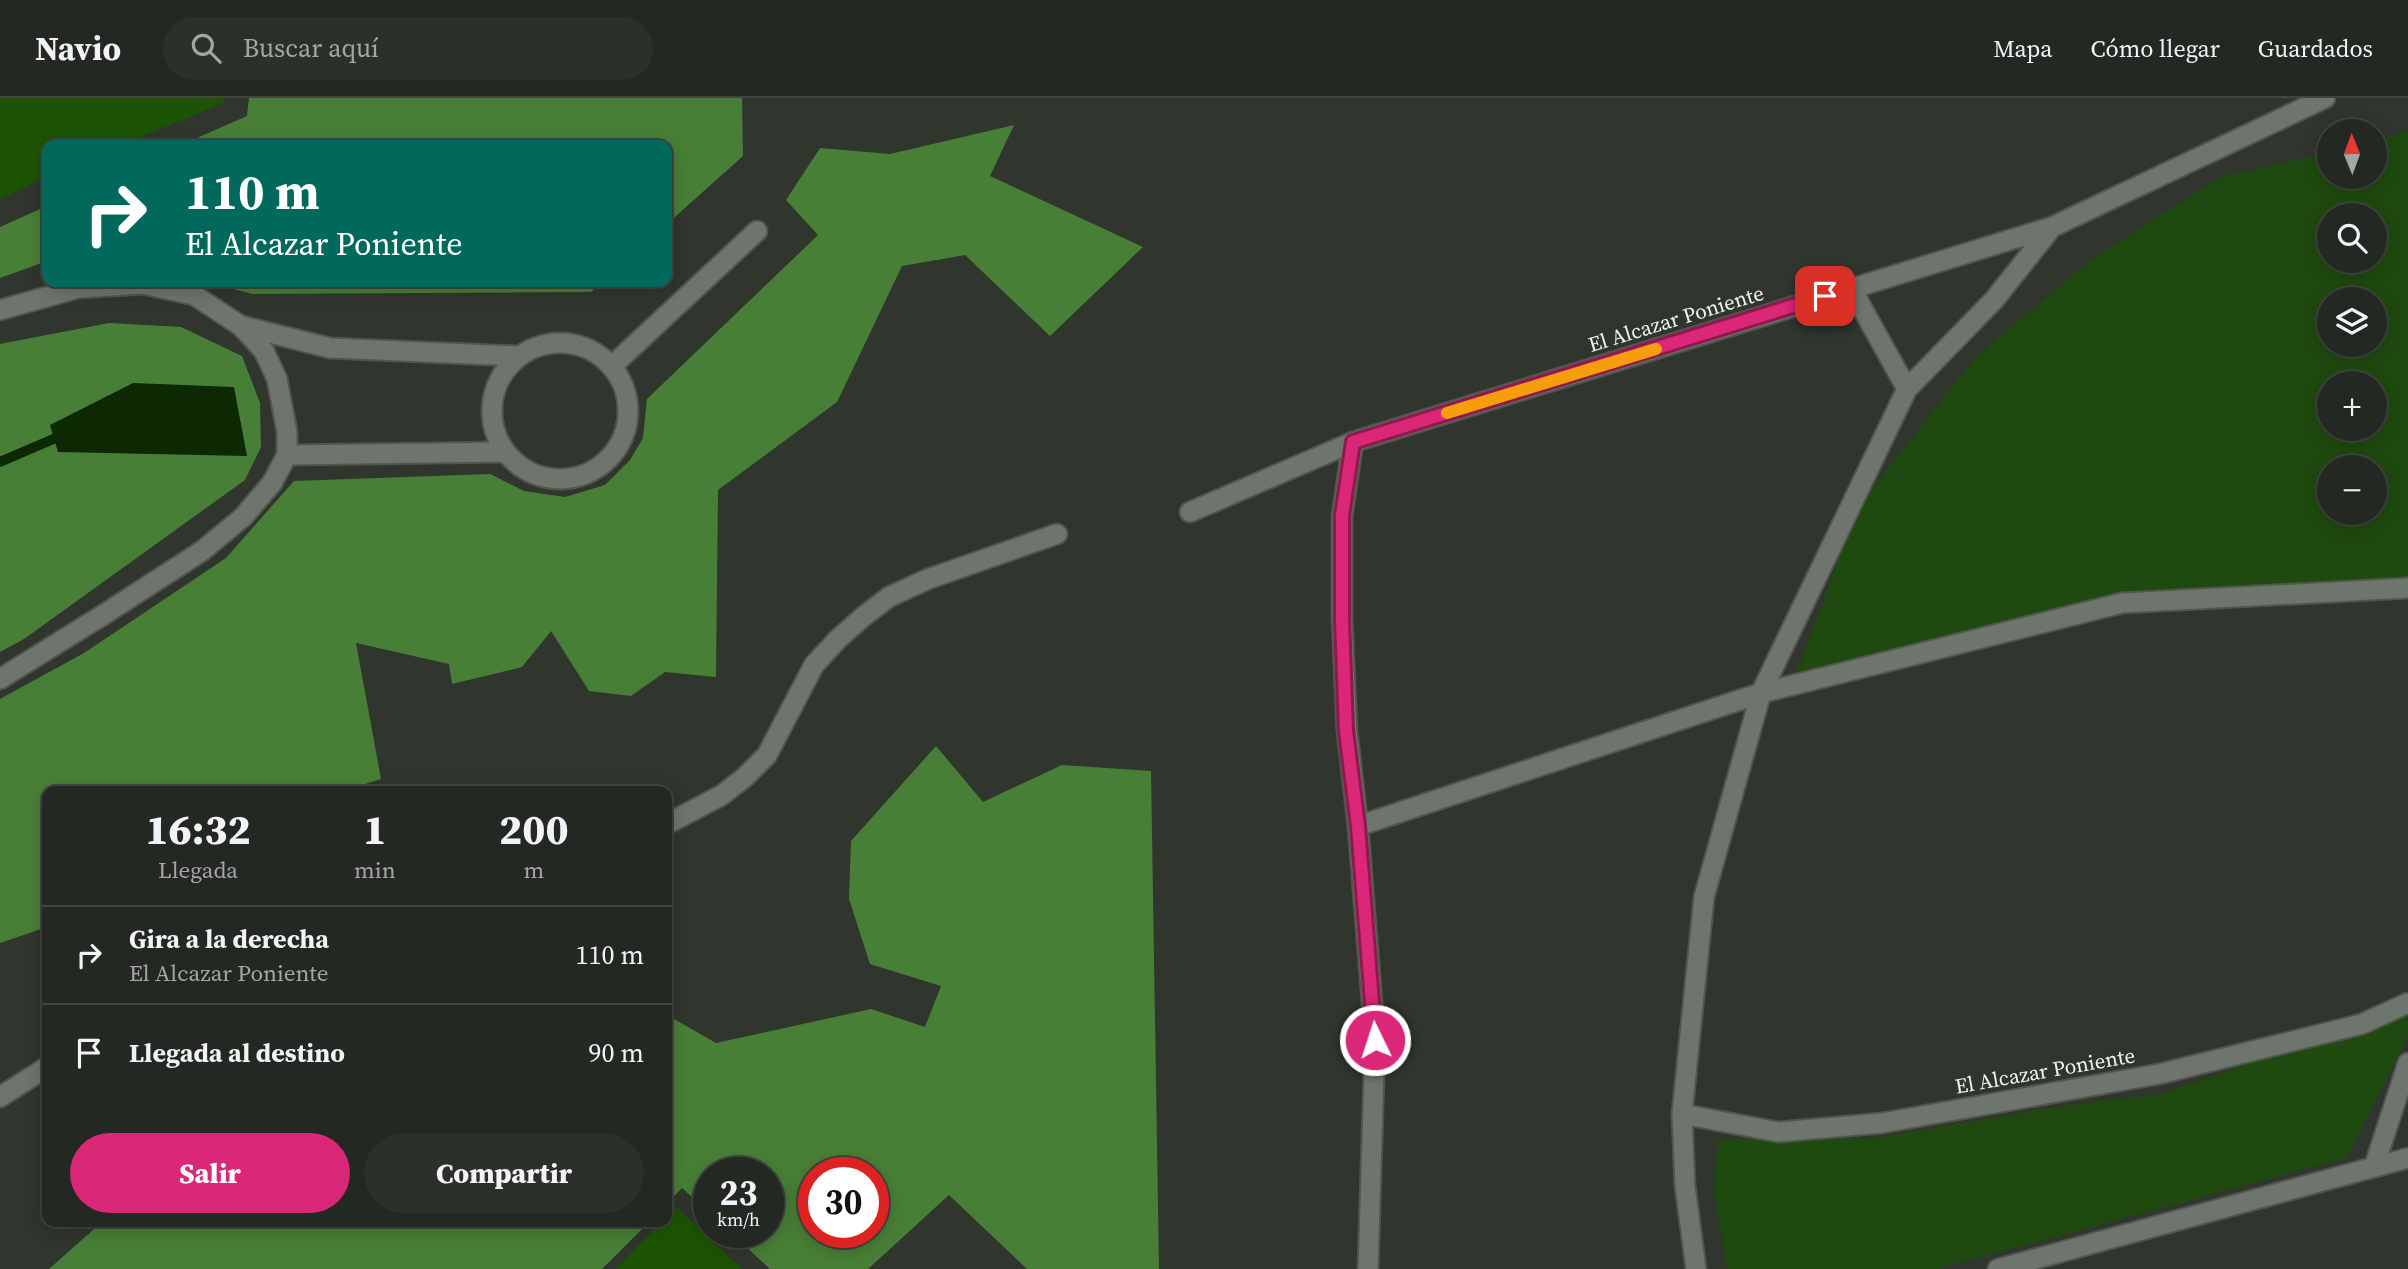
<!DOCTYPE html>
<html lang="es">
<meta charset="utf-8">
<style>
body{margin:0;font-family:"Source Serif 4",serif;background:#2c302a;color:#f1f3f6;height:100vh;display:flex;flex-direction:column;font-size:26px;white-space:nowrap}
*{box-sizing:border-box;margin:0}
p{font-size:23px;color:#a3a6a5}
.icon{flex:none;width:38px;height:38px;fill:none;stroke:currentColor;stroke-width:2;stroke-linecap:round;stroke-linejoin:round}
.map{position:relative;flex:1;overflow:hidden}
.drawer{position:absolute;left:42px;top:688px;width:630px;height:441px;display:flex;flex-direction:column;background:#242822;border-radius:14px;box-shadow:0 4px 18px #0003,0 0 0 2px #414440}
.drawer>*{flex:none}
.hud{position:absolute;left:42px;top:42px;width:630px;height:147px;border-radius:14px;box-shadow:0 4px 18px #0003,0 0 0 2px #414440;background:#00695c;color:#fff;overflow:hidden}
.needle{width:46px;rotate:359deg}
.buttons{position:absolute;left:2317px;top:21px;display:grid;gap:14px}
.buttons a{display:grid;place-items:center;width:70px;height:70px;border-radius:50%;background:#242822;box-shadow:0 4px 18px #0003,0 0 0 2px #414440;font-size:35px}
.speed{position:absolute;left:693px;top:1059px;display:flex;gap:14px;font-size:35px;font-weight:700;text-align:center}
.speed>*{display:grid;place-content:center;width:91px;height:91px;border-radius:50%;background:#242822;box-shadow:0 4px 18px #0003,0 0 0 2px #414440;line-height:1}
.speed small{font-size:18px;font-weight:400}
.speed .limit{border:10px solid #d22;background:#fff;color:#111}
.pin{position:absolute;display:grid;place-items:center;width:60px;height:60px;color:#fff;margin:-30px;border-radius:14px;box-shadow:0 4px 10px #0006}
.me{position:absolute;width:77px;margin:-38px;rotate:356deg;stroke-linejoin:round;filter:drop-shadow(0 0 5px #0008)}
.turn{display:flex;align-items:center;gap:24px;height:147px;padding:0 28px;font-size:32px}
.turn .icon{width:91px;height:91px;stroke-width:2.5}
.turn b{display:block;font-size:49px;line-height:60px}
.eta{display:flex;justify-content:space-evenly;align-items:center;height:119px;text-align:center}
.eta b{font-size:42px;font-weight:800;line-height:49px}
.cta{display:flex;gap:14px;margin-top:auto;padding:14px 28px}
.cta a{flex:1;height:80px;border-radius:42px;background:#db2777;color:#fff;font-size:28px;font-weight:800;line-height:80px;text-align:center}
.cta a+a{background:#2c302a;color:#f1f3f6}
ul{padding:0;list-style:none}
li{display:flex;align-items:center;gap:21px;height:98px;padding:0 28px;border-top:2px solid #414440}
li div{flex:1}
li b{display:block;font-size:26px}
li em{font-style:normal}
header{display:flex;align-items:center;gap:42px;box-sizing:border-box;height:98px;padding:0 35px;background:#242822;border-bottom:2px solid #414440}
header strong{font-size:33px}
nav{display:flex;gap:38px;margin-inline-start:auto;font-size:24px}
.search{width:490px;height:63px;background:#2c302a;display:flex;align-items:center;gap:18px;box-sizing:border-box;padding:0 24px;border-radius:38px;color:#a3a6a5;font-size:26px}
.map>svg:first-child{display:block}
.green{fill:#1f4a0f;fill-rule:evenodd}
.forest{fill:#487f36;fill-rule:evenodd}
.water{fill:#0c2903}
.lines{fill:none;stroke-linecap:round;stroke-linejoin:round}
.stream{stroke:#0c2903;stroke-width:10}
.building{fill:#1d5403}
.service-casing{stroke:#50554e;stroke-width:23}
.minor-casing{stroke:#50554e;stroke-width:23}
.service{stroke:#6e756c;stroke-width:19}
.minor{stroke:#6e756c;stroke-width:19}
.route-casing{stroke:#8e194d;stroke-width:18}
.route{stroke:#db2777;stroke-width:12}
.slow{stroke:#f59e0b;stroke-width:12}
.labels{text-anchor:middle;stroke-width:7;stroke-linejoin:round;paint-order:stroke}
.street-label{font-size:21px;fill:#eff3ee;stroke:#30362e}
</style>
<header>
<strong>Navio</strong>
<div class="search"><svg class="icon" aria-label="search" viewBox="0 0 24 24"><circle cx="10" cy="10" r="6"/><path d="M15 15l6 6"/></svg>Buscar aquí</div>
<nav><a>Mapa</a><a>Cómo llegar</a><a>Guardados</a></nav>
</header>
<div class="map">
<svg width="2408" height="1171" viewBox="0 0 2408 1171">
<rect width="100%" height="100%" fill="#30362e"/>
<path class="green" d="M2408,32V481L2126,494L1793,585L1858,409L1974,261L2093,160L2221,79L2329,55V79H2375V43ZM2329,117H2375V163H2329ZM2329,201H2375V247H2329ZM2329,285H2375V331H2329ZM2329,369H2375V415H2329Z
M2408,912V938L2346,1060L1937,1171H1727L1713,1087L1719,1041L1875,1040L2069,1007L2160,996Z"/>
<path class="forest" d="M249,0H742L743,58L667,126V47H181L247,18Z
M1014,27L990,78L1143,149L1050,238L965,157L902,168L837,304L718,392L716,579L665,574L631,598L589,593L551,533L522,569L452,586L449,566L356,545L381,681L343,693H47V829L0,845V601L84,555L226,460L294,383L490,376L524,393L565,399L605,387L630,362L643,340L647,301L818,137L786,102L820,50L890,56Z
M47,108V163L0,180V129Z
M209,184H602L591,194L252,196Z
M109,225L181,229L242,258L260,305L261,349L245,382L24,541L0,554V246Z
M936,648L983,704L1062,667L1151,673L1159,1171H1027L949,1097L868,1171H770L730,1134H768V1074H709V1115L682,1090L667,1105V917L716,945L871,911L925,929L941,888L870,866L849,801L851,743ZM814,1074H873V1134H814Z
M102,1124H649L602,1171H49Z"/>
<path class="water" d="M133,285L234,289L247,358L58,354L50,327Z"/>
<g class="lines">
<path class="stream" d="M0,364L65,336"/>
</g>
<path class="building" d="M0,0H225L223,5L122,47H47V78L0,101Z
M675,1108L742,1171H616L661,1124H667V1117Z"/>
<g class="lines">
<g class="service-casing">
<path id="service" d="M612,268L757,133"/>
</g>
<g class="minor-casing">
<path id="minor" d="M1851,190L1907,291
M0,212L78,190L143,186L194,197L241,228L264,253L277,281L287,334V357L272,385L243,419L202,453L103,517L0,581
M242,228L330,250L518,258
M492 313a68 68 0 1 1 136 0a68 68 0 1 1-136 0Z
M1353,344L1342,418V521L1347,633L1358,728L1375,942L1368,1171
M287,357L504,354
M1190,414L1353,344L2052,129L2325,0
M667,726L722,697L745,679L767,657L814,567L838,541L864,518L889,499L928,481L1057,436
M1358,728L1761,595L2122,505L2408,490
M0,999L47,969
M1682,1016L1778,1034L1882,1025L2159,976L2362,926L2408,905
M2374,1069L2408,965
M1696,1171L1685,1088L1682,1016L1704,799L1761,595L1907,291L1994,202L2052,129
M1998,1171L2408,1060"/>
</g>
<use href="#service" class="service"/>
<use href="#minor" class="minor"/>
</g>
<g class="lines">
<g class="route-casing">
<path id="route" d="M1375,942L1358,728L1346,633L1342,521V418L1353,344L1825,198"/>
</g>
<use href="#route" class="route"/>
<path class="slow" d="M1447,315L1656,251"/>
</g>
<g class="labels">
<g class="street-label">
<text transform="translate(1676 221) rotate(-17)" y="7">El Alcazar Poniente</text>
<text transform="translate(2045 973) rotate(-10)" y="7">El Alcazar Poniente</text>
</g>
</g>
</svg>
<div class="buttons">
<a><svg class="needle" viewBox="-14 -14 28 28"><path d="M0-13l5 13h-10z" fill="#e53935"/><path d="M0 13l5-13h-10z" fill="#a3a6a5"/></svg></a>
<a><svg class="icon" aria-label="search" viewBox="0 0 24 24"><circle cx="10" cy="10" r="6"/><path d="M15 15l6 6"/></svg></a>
<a><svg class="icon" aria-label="layers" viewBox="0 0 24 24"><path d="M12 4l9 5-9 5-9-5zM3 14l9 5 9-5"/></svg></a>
<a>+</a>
<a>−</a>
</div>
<div class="speed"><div>23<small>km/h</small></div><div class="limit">30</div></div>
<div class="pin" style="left:1825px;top:198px;background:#d93025"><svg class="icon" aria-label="arrive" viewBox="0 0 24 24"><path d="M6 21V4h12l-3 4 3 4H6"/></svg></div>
<svg class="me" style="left:1375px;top:942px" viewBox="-20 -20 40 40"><circle r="17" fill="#db2777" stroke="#fff" stroke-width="3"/><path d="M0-11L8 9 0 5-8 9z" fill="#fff"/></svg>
<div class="hud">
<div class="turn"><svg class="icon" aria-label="right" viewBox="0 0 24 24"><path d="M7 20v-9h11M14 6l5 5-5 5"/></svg><div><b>110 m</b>El Alcazar Poniente</div></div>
</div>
<section class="drawer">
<div class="eta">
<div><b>16:32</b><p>Llegada</p></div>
<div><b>1</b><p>min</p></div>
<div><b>200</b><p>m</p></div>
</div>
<ul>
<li><svg class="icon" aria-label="right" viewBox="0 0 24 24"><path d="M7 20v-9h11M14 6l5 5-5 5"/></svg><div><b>Gira a la derecha</b><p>El Alcazar Poniente</p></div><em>110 m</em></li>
<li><svg class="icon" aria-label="arrive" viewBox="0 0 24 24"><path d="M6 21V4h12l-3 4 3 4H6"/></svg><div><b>Llegada al destino</b></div><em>90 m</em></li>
</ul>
<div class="cta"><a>Salir</a><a>Compartir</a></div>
</section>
</div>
